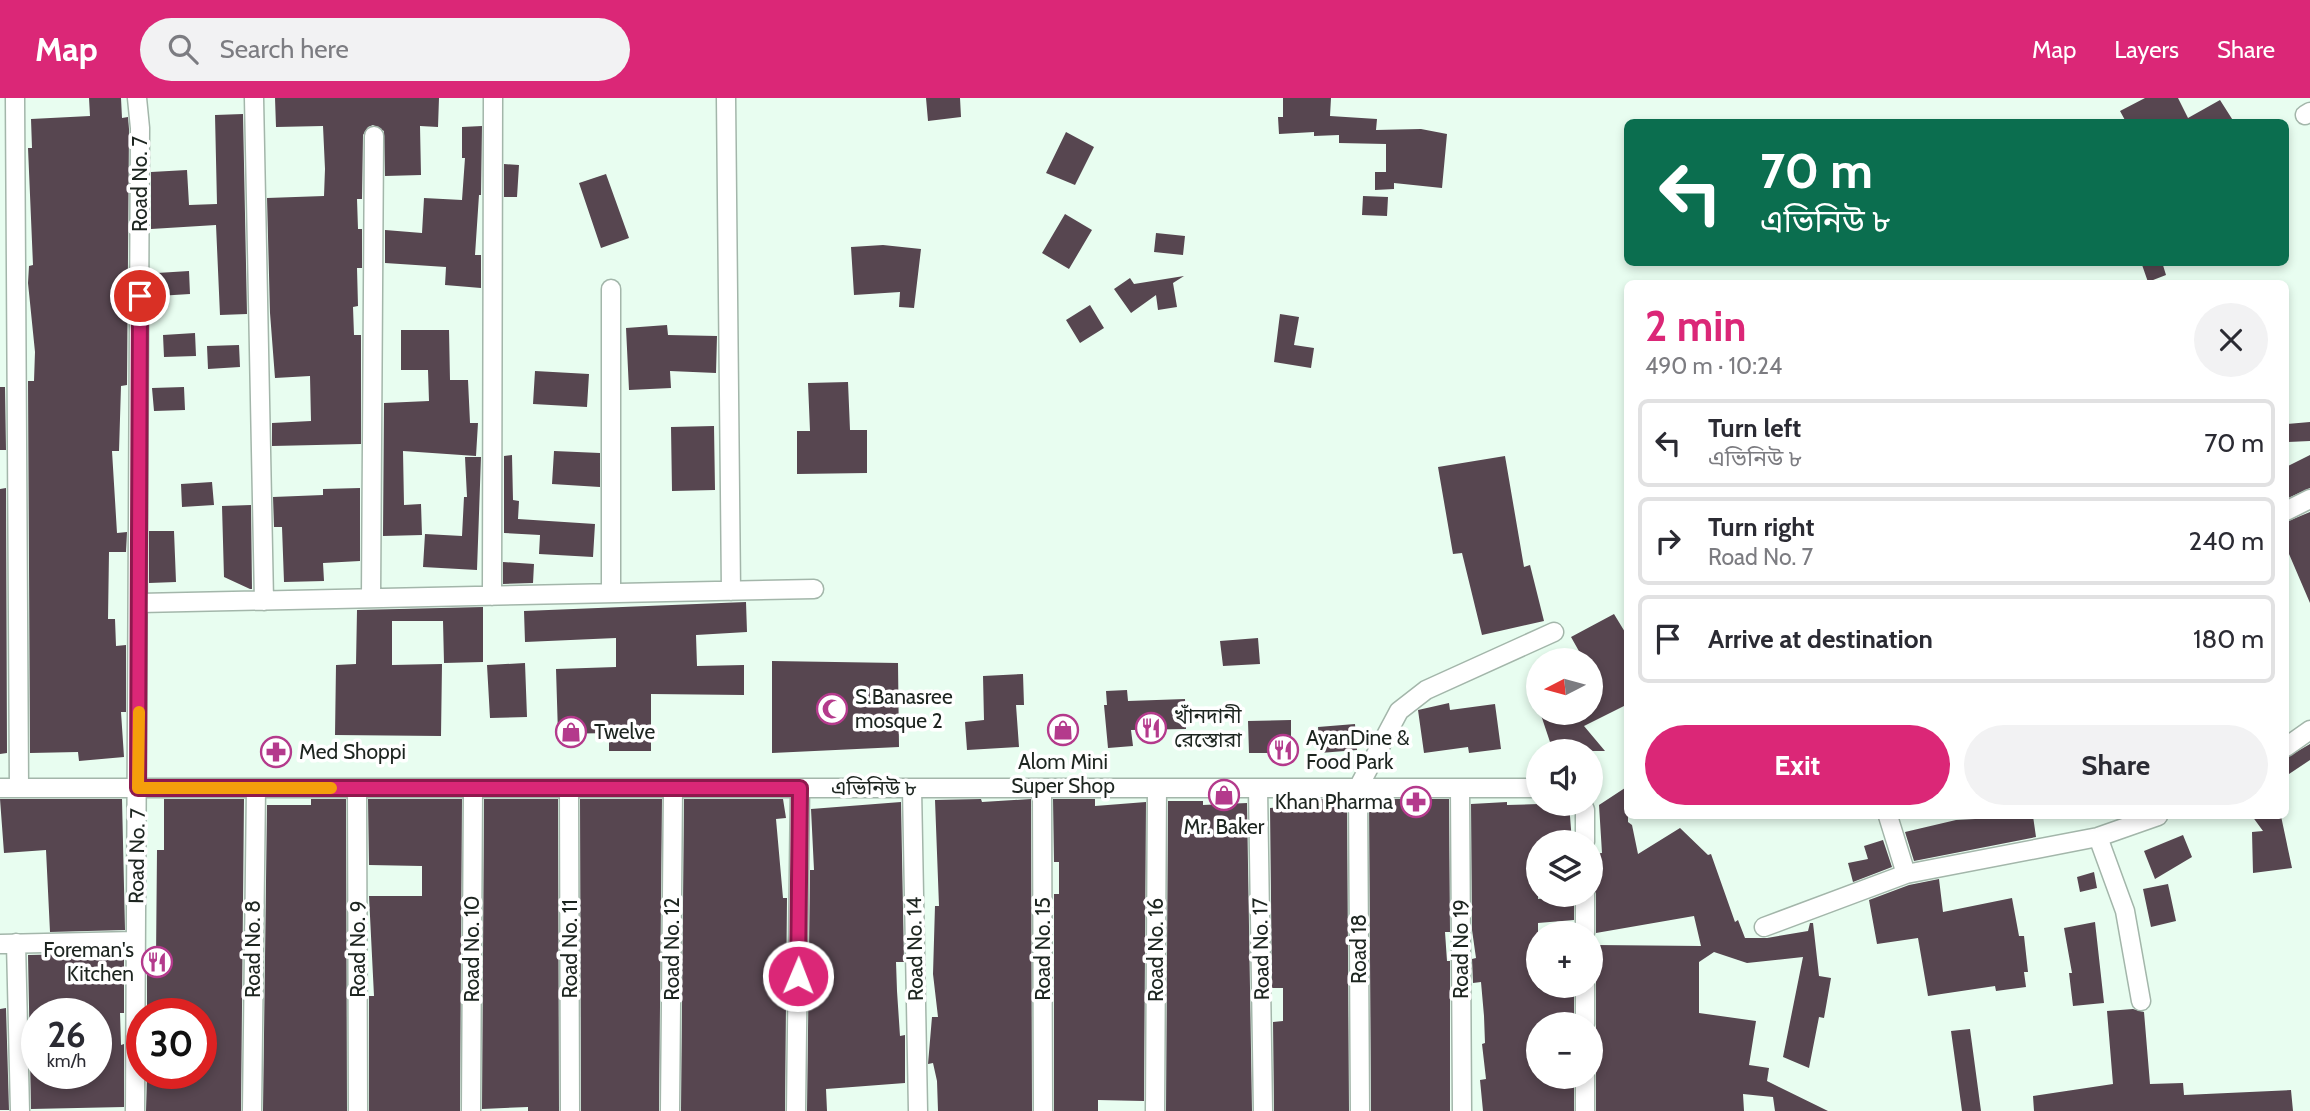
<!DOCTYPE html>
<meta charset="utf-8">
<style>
body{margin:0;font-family:Cabin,"Noto Sans Bengali",sans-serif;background:#f2f2f3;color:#2b2b33;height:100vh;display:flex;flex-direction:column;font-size:26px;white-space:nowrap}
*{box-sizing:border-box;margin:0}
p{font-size:23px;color:#7c7c81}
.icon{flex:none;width:38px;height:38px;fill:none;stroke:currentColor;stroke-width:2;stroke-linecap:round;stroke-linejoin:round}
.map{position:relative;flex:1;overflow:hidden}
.details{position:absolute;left:1624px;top:182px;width:665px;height:539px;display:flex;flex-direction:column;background:#fff;border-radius:10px;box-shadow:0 4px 10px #0003}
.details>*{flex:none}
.guide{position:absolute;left:1624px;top:21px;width:665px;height:147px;border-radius:10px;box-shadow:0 4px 10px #0003;background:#0b6e4f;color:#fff;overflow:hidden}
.needle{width:46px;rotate:264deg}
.controls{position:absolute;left:1526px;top:550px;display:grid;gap:14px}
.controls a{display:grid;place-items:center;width:77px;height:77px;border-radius:50%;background:#fff;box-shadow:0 4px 10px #0003;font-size:35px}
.speed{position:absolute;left:21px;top:900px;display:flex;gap:14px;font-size:35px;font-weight:700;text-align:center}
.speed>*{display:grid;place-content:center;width:91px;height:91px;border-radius:50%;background:#fff;box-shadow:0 4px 10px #0003;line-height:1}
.speed small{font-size:18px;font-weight:400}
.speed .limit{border:10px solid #d22;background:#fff;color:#111}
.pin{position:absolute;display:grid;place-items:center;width:60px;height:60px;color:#fff;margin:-30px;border:4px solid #fff;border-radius:50%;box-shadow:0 2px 7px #0007}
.me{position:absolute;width:77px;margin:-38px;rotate:1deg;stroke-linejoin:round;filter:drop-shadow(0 0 5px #0008)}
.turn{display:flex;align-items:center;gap:24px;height:147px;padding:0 21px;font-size:32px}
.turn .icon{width:91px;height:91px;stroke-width:2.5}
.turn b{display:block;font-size:49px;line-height:60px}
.round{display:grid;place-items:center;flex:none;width:74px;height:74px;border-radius:37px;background:#f2f2f3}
.head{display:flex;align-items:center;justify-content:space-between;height:119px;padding:0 21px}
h1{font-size:42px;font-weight:800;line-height:52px;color:#db2777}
.button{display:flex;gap:14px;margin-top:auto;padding:14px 21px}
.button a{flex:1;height:80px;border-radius:42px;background:#db2777;color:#fff;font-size:28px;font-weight:800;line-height:80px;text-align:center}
.button a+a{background:#f2f2f3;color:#2b2b33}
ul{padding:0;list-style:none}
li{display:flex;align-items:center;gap:21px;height:88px;margin:0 14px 10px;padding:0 7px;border:4px solid #e1e1e2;border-radius:10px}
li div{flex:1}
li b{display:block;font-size:26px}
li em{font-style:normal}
header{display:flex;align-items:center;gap:42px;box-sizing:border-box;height:98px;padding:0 35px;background:#db2777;color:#fff}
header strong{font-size:33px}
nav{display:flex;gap:38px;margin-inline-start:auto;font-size:24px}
.search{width:490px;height:63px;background:#f2f2f3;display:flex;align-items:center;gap:18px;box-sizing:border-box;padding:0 24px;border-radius:38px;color:#7c7c81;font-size:26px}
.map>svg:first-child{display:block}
.building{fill:#574650;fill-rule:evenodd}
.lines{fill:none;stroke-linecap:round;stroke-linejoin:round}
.minor-casing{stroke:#a3b6aa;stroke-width:21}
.minor{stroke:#fff;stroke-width:18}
.route-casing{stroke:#8e194d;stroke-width:18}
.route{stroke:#db2777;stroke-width:12}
.slow{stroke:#f59e0b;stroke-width:12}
.labels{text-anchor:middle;stroke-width:7;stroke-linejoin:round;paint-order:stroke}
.street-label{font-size:21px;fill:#1d2520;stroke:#fff}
.poi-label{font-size:21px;fill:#1d2520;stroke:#fff;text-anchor:start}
</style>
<header>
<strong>Map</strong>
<div class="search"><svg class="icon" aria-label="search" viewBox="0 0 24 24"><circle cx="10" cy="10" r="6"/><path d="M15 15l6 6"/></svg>Search here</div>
<nav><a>Map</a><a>Layers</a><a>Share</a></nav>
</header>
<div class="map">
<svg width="2310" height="1013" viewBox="0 0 2310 1013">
<rect width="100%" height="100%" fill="#e8fdf0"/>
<path class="building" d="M89,0H121L122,20L128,19L129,31L127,287L121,288L119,353H112L117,435L127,434L126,454H109L108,521H115L116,548L126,547V614H121L124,659L79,663L78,654L30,655L28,283H34L35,254L28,185L29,168L33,167L28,50H32L31,21L90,18Z
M275,0H439L438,29L420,28L421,77L385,78L384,33L373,27L368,29L363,37L362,101H357L358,131H362V170H357L358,208L353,209L354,237H361V346L272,348V325L311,323L310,278L275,280L270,215L267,100L324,98L325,71L323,28L276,29Z
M926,0H960L961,19L928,23Z
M1283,0H1331L1330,18L1377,21L1376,32L1421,31L1447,36L1442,90L1394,85V91L1375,92V74H1386V46L1339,45V37L1314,38V34L1279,36L1278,19H1283Z
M2145,0H2178L2188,20L2220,2L2234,24H2126L2120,13Z
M243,16L247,216L220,217L216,127L151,131V74L187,72L189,107L217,106L215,17Z
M482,28L481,97H479L475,157H481V190L445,187L446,169L385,165V132L422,135L424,100L462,102L465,60H462V29Z
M1066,34L1094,49L1075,87L1046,75Z
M504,66L519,67L517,99H504Z
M606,76L629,140L601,150L579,85Z
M1363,98L1388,99L1387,118L1362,117Z
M1065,116L1092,132L1069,171L1042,155Z
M1156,135L1185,138L1183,157L1154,154Z
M883,147L921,151L914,210L899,209L900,194L854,197L851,149Z
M2141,164H2162L2166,177L2148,184Z
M189,173L190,196L158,198L157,175Z
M1184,178L1173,185L1177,209L1158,212L1156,197L1131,215L1114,191L1130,180L1134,186Z
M1090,207L1104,230L1080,245L1066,222Z
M1280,216L1299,219L1294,247L1314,250L1311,270L1274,264Z
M667,227L668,237L717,238L716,275L670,273L671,290L629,292L626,230Z
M401,232H449L450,282H468L470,325H478L476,358L403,353L404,407L421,406L422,437L383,438L384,305L429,303L428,272H401Z
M195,235L196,258L164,259L163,237Z
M239,247L240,269L208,271L207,248Z
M535,273L589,276L587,309L533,306Z
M848,284L850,332H867V375L797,376V333H810L808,285Z
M0,289H5L6,352H0Z
M184,289L185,312L154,313L152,290Z
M2310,324V343L2288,344L2287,326Z
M714,328L715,392L672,393L671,329Z
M554,353L600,355V389L552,386Z
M512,357L513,402L519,403L518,421L595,426L593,459L539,456L540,437L504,435V358Z
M2310,357V390L2286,401V369Z
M1505,358L1524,469L1530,467L1544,523L1482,537L1462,455L1453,456L1438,369Z
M465,359H481L477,472L423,469L425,436L462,438L464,399H467Z
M212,384L214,407L182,409L181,386Z
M6,390L7,655L0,656V391Z
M360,390V463L323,465L324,483L284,484L282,429H274L273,399L323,397V391Z
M251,407L252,491H250L224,479L222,408Z
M2310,414V505L2286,449V424Z
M149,433H174L176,484L149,485Z
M503,464L534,466L533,485L503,486Z
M746,504L747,534L696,537L697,568L744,567V597L651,596V653H609V635L558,636L556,571L616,569V540L525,544L524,513Z
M483,509V564L444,565L443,523H392V567L442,566L441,638L335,637L336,567L356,566L357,512Z
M1614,516L1628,539V606L1584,628L1605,653H1553L1540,614H1591V562H1584L1571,539Z
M1258,540L1260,566L1223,568L1220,543Z
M772,563L898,565L899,649L772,655Z
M525,565L527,619L490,620L487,567Z
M1023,576L1024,607H1016L1019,649L967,652L965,624L984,622L983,578Z
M1127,592L1128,603L1185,601L1186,631L1131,632L1133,648L1108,650L1104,607H1107L1106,593Z
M1449,605L1450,612L1495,606L1501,651L1469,655L1468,649L1424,655L1418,612Z
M1291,622V655H1249L1248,623Z
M1355,626L1357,652L1320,655L1318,629Z
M2310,646V662L2286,678V660Z
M1628,688V724L1632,727L1638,756L1680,730L1708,757L1711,756L1735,824L1738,822L1745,840H1767L1808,833L1810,825H1813L1819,878L1831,880L1824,920L1819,919L1809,970L1783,959L1803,859L1747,865L1714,854L1699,864V915L1756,923L1749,967L1769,970L1767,983L1828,1013H1775L1773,999L1743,996L1744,1013H1596V847L1701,848L1694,818L1596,835V796L1593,788L1591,756L1602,755L1599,707Z
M0,701H122L125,832L50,834L46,752L4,755Z
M164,701H244L241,1013H146L147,978L201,977V915H147V861L156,860L157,752H164Z
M311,701H346L347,1013H263L267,707H311Z
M368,701H462L460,1013H369V898H374L369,798H422V768L369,767Z
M484,701H558L559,1013H528V1009L482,1011Z
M580,701H662L659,1013H581Z
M684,701H783L786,720L776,721L783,800H787L785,1013H681Z
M981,701L982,704L1031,701L1032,1013H938L937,983L933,965L928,966L932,919H938L933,876L935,808H939L935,702Z
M1053,701H1095V708L1146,704L1144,1003L1098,1002V1013H1054V796H1059V764H1054Z
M1319,701H1347L1349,1013H1274L1273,924L1283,923V890H1272L1270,710L1319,706Z
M1369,701H1449L1450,834H1445L1447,863H1450V1013H1371Z
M1168,703H1203V707L1247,705L1252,1013H1166Z
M901,704L904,864H896L897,893L900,938L905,937V985L826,991L827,1013H807L810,772H814L811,711Z
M1507,704V707L1569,705L1572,744H1538V801L1574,798V822L1538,825V890L1574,889V926H1538V978H1574V1013H1483L1480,982L1486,981L1482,946L1485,945L1484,918L1481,884L1473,885L1472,861L1476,860L1472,832L1471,706Z
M2033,718L2036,739L1914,763L1905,734L1956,722Z
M2252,718H2281L2292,770L2253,775L2252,734L2263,733Z
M2183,737L2192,759L2155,781L2144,753Z
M1883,742L1892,769L1853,784L1848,765L1868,761L1864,748Z
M2094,774L2097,790L2080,794L2077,779Z
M1939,781L1943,814L2012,800L2019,838H2024L2028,874H2024L2026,889L1996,893L1995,888L1928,898L1918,840L1877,846L1869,802L1909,787Z
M2168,786L2176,823L2151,829L2143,791Z
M2095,824L2104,905L2073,908L2069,875H2072L2064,830Z
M124,855V915H120L121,947L124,946V1009L31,1011L28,857ZM37,915H96V975H37Z
M6,910L9,1012H0V911Z
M2133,911L2144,914L2150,986L2183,985L2184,997L2291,992L2293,1013H2034L2033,998L2113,986L2107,913Z
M1970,931L1981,1013H1962L1951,933Z"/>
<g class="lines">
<g class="minor-casing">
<path id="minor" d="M15,0L19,690
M254,0L264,503
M726,0L731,493
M2305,17L2310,14
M2286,413L2310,401
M611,495V191
M492,498L493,0
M371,500L374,38
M140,505L814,491
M2286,649L2310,632
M0,690H1538
M357,690L358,1013
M569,690L570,1013
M912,690L918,1013
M1042,690L1043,1013
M1258,690L1263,1013
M1460,690L1462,1013
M1582,705L1585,712V744
M1888,718L1906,776
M2098,739L2125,813L2141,903
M1764,829L1906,776L2098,739L2158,718
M1585,835V796
M16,845L20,1013
M0,846L135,843
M1585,926V887
M135,1013L140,30L137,0
M252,1013L256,690
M471,1013L473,690
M670,1013L673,690
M796,1013L800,690
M1155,1013L1157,690
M1360,1013L1358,690L1399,613L1426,592L1554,534
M1585,1013V978"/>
</g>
<use href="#minor" class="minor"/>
</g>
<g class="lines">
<g class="route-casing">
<path id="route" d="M140,198L138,690H800L798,878"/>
</g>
<use href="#route" class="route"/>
<path class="slow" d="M139,614L138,690H331"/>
</g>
<defs>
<g id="mosque-ring" transform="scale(1.575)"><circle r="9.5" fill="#fff" stroke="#b43a8c" stroke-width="1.5"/><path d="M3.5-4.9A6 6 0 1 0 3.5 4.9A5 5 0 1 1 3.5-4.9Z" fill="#b43a8c"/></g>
<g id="restaurant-ring" transform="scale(1.575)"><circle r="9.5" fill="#fff" stroke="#b43a8c" stroke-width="1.5"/><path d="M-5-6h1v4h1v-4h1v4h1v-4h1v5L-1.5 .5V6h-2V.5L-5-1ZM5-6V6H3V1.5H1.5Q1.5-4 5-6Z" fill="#b43a8c"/></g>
<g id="shop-ring" transform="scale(1.575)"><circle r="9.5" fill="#fff" stroke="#b43a8c" stroke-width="1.5"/><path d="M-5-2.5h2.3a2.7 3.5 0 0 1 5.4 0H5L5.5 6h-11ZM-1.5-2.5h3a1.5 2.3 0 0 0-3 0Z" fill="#b43a8c"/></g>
<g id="pharmacy-ring" transform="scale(1.575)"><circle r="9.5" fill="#fff" stroke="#b43a8c" stroke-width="1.5"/><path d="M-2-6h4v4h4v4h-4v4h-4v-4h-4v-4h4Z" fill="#b43a8c"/></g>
</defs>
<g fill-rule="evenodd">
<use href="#mosque-ring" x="832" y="611"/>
<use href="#restaurant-ring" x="1151" y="630"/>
<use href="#shop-ring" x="1063" y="632"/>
<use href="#shop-ring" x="571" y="634"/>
<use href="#restaurant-ring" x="1283" y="652"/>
<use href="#pharmacy-ring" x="276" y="654"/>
<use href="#shop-ring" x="1224" y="697"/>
<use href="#pharmacy-ring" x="1416" y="704"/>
<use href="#restaurant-ring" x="157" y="864"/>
</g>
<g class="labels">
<g class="street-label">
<text transform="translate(140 86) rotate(-90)" y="7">Road No. 7</text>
<text x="874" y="697">এভিনিউ ৮</text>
<text transform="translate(137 758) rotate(-89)" y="7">Road No. 7</text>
<text transform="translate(253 851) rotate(-90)" y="7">Road No. 8</text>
<text transform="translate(358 851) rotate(-90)" y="7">Road No. 9</text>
<text transform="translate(472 851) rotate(-90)" y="7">Road No. 10</text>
<text transform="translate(570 851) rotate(-90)" y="7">Road No. 11</text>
<text transform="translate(672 851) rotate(-90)" y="7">Road No. 12</text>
<text transform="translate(915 851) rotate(-91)" y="7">Road No. 14</text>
<text transform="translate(1043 851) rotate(-90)" y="7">Road No. 15</text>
<text transform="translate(1261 851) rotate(-91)" y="7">Road No. 17</text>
<text transform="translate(1359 851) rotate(-90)" y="7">Road 18</text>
<text transform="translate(1461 851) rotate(-90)" y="7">Road No 19</text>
<text transform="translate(1156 852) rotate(-90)" y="7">Road No. 16</text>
</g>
<g class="poi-label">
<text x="855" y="606">S.Banasree<tspan x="855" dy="24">mosque 2</tspan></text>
<text x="1174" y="625">খাঁনদানী<tspan x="1174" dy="24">রেস্তোরা</tspan></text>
<text x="594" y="641">Twelve</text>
<text x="1306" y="647">AyanDine &amp;<tspan x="1306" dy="24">Food Park</tspan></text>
<text x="299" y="661">Med Shoppi</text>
<text x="1063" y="671" text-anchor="middle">Alom Mini<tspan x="1063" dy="24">Super Shop</tspan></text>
<text x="1393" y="711" text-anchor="end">Khan Pharma</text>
<text x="1224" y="736" text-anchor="middle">Mr. Baker</text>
<text x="134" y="859" text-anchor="end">Foreman's<tspan x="134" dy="24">Kitchen</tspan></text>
</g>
</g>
</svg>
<div class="controls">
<a><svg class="needle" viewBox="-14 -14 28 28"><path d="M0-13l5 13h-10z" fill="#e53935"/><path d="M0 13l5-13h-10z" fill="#7c7c81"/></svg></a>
<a><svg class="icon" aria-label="sound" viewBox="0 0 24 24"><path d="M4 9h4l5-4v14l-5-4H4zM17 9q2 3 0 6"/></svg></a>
<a><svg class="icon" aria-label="layers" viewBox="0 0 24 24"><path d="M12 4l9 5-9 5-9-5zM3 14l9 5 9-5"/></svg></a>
<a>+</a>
<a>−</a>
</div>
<div class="speed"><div>26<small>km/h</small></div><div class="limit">30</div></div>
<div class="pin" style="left:140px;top:198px;background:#d93025"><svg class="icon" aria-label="arrive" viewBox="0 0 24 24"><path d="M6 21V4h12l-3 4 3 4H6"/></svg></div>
<svg class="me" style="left:798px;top:878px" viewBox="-20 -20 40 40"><circle r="17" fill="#db2777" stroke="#fff" stroke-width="3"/><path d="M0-11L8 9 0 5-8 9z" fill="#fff"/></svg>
<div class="guide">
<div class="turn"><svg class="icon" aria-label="left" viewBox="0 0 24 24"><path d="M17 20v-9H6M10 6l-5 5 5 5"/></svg><div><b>70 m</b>এভিনিউ ৮</div></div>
</div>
<section class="details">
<div class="head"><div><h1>2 min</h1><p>490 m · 10:24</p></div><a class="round"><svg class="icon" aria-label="close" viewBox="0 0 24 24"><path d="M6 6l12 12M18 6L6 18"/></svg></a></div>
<ul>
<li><svg class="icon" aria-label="left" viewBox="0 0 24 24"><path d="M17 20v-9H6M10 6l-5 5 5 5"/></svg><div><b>Turn left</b><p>এভিনিউ ৮</p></div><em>70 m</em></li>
<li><svg class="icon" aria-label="right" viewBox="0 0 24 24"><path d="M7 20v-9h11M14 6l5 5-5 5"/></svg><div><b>Turn right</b><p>Road No. 7</p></div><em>240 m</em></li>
<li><svg class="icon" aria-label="arrive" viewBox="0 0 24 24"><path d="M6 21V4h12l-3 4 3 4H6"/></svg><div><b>Arrive at destination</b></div><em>180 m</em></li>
</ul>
<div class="button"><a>Exit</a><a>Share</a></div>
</section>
</div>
